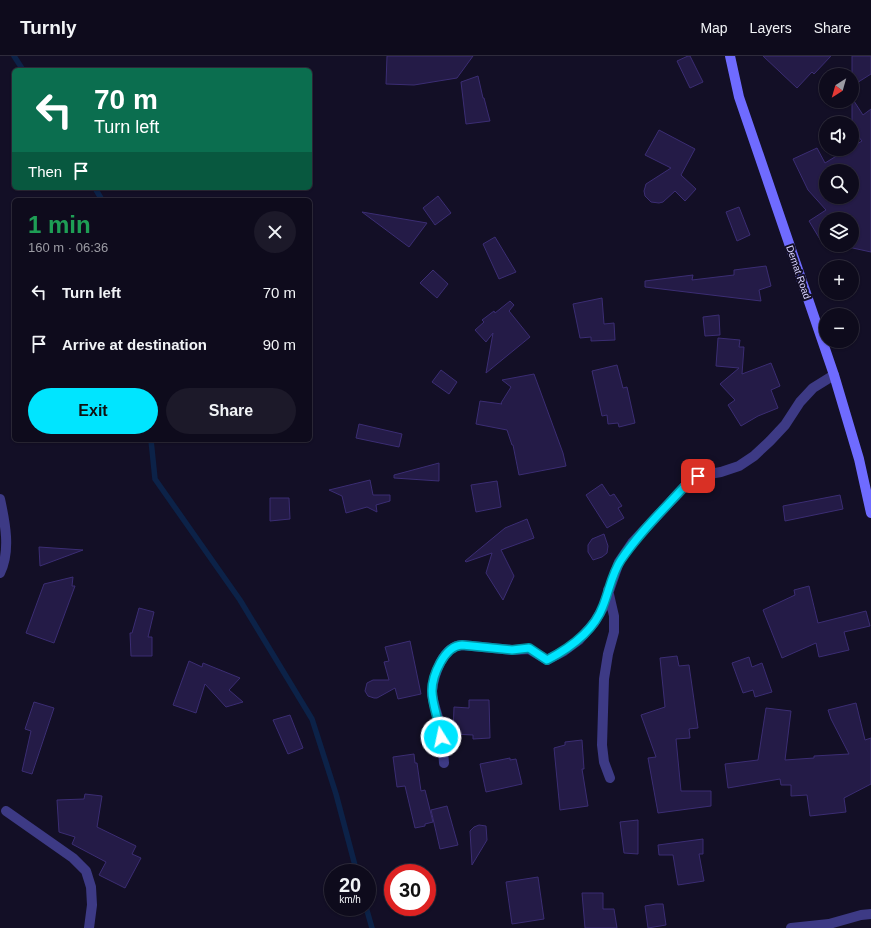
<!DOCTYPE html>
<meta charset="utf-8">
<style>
body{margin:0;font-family:Helvetica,sans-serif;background:#1c1929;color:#f1f3f6;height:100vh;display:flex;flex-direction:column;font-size:15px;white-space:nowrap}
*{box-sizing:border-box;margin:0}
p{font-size:13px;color:#9b9ba3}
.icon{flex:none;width:22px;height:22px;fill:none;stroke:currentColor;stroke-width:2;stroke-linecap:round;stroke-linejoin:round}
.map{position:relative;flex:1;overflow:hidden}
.panel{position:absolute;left:12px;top:142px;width:300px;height:244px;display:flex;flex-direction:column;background:#0e0b1c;border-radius:6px;box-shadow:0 1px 3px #0004,0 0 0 1px #2e2b3b}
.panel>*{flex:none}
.top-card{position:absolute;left:12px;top:12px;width:300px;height:122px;border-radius:6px;box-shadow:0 1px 3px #0004,0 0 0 1px #2e2b3b;background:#0b6e4f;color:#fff;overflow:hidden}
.needle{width:26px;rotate:217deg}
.controls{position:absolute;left:819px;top:12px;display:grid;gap:8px}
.controls a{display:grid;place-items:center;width:40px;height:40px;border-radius:50%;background:#0e0b1c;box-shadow:0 1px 3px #0004,0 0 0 1px #2e2b3b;font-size:20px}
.speed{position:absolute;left:324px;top:808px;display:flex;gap:8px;font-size:20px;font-weight:700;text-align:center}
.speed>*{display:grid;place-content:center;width:52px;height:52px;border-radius:50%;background:#0e0b1c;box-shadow:0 1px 3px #0004,0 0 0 1px #2e2b3b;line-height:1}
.speed small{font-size:10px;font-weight:400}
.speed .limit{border:6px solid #d22;background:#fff;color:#111}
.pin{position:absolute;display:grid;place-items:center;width:34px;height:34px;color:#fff;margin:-17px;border-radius:8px;box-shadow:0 2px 6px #0006}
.me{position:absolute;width:44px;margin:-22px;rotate:350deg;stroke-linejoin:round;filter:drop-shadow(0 0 3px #0008)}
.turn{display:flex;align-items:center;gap:14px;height:84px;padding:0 16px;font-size:18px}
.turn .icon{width:52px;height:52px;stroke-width:2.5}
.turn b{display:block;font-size:28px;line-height:34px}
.then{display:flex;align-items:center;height:38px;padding:0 16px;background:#0003;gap:8px;font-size:15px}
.round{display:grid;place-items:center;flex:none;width:42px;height:42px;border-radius:21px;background:#1c1929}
.summary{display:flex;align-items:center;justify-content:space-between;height:68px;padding:0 16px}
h1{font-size:24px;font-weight:800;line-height:30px;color:#1e9e55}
.primary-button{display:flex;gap:8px;margin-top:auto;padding:8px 16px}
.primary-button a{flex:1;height:46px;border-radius:24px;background:#00e5ff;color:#111;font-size:16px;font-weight:800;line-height:46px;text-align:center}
.primary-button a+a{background:#1c1929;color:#f1f3f6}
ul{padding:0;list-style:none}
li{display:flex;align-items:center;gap:12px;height:52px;padding:0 16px}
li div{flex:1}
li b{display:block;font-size:15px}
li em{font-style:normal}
header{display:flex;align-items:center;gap:24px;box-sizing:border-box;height:56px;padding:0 20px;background:#0e0b1c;border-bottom:1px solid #2e2b3b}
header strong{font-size:19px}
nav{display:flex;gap:22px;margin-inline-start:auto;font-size:14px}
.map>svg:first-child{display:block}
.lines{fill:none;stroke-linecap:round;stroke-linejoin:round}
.stream{stroke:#0c2248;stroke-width:5.5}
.building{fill:#241b47;stroke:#3b2d73;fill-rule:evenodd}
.lane{stroke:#3d3a85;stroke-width:10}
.street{stroke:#3d3a85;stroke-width:10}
.secondary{stroke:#6f6bff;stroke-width:10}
.route-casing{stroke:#0095a6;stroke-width:10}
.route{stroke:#00e5ff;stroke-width:7}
.labels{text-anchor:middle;stroke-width:4;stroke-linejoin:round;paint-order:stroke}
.street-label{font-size:10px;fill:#d9d4ff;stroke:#130f26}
</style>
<header>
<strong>Turnly</strong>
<nav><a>Map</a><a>Layers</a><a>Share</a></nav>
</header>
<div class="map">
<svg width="871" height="872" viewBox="0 0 871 872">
<rect width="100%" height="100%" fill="#130f26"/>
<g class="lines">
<path class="stream" d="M14,0L23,14
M95,132L102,144
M151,384L155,423L240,544L312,663L336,738L357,817
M366,851L372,872"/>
</g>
<path class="building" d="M387,0H473L457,22L414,29L386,28Z
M688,0H690L703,26L690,32L677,5Z
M763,0H831L814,18L812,16L797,32Z
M852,0H871V18L852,30Z
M478,20L483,42H484L490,65L466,68L461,26Z
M852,42L863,59L871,53V196L839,189H852V163H826V186L821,185L809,165L826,154L808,134L793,103L817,92L825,107L848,93H852V91L862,85L852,73ZM826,115H852V141H826Z
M659,74L695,93L681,119L696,133L685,145L675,135L663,146L659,147L651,146L645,140L644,135L646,128L671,112L645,99Z
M438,140L451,157L435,169L423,152Z
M739,151L750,179L737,185L726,156Z
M362,156L427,167L409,191Z
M495,181L516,216L499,223L483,188Z
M766,210L771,230L759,234L761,245L645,231V225L693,219L692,224L734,219V214Z
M433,214L448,228L437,242L420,227Z
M602,242L604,268L614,267L615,284L591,285V281L580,282L573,248Z
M510,245L514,249L509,255L530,281L486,317L493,277L486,286L475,274L484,266L482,264L494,255L495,257Z
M719,259L720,279L705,280L703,261Z
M718,282L740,284L739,291H744L742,318L771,307L780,330L771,334L778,352L758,360L741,370L728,349L735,344L720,328L739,312L716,310Z
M617,309L623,332L627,331L635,367L619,371L618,367L608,368L607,359L602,360L592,315Z
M441,314L457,326L449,338L432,326Z
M534,318L563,397L566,410L519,419L513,389H512L507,374L476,368L480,345L502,348L501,347L511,331L502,324Z
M359,368L402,378L399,391L356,382Z
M439,407V425L394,422V419Z
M370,424L373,439H390V445L376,449L377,456L367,451L346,457L342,440L329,434Z
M497,425L501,451L476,456L471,429Z
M602,428L610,440L614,438L622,450L618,452L624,462L607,472L586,439Z
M840,439L843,453L785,465L783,450Z
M270,442H289L290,463L270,465Z
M527,463L534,482L501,494L514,520L503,544L486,517L492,497L466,506L465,505L505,472Z
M604,478L608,490L607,497L602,501L593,504L588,496V489L592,483Z
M39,491L83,494L40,510Z
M73,521L72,530H75L54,587L26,577L44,528Z
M809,530L818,567L866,555L870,570L844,576L849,594L819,601L816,587L782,602L763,554L795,539L794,534Z
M139,552L154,556L148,581H152V600H131L130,577H132Z
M410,585L421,638L398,643L395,632L377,642H374L368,640L365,635L367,627L373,624H389L384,606L389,605L385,591Z
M677,600L679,610L689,609L698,672L689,673L690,682L676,683L681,735H711V750L658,757L648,702L656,701L641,659L665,651L660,602Z
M749,601L752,611L762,607L772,636L755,641L753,634L743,637L732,607Z
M189,605L202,611L203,607L240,622L229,634L243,646L226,651L205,628L196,657L173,649Z
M469,644H489L490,682L473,683V679L453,678L454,651L469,652Z
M34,646L54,652L32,718L22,715L31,675L25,673Z
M856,647L865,684L871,682V728L844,742L846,756L810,760L807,739L791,740V729H781L780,723L728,732L725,708L758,704L766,652L791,655L785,704L814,702V700L849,698L831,663L828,654Z
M290,659L303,692L288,698L273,664Z
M582,684L584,713H582L588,750L560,754L554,692L565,689V686Z
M414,698L415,707H417L421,735L425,734L433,766L425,768V770L415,772L405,730L397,731L393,701Z
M510,702V704L516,703L522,728L486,736L480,708Z
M85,738L102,740L97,771L136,790L132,798L141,802L125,832L99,819L106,806L72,788L75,781L59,776L57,744L84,743Z
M447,750L458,789L440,793L431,754Z
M638,764V798L624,797L620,766Z
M479,769L486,770L487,784L472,809L470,775L474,771Z
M703,783V798H699L704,825L678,829L673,799H659L658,789Z
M538,821L544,863L512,868L506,826Z
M582,837H603V853H614L617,872H585Z
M656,848H663L666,869L648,872L645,850Z"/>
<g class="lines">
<path class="lane" d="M0,443C5,466 11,495 0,517"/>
<path class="street" d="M608,534L614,560V576L608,598L604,623L602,689L604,706L610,722
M444,707C443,694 442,680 440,668C437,657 432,645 432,635C434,618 443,590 462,589L512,594L529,593L547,604L564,595L579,584L594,567L603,552L619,506L632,487L685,430L692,423L698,420L721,416L739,410L754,400L770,385L785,369L800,346L813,332L834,319
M6,755L73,802L86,815L91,831L92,849L89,872
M791,872L829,868L861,859L871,858"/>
<path class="secondary" d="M730,0L739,41L834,319L859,403L871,457"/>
</g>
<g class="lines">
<g class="route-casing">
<path id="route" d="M441,681C440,667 432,649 432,635C432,620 444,590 462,589L512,594L529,592L547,604C570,592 594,575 603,550C609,535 612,517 621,504C639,477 663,454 685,430L692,423L698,420"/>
</g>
<use href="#route" class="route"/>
</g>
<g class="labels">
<g class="street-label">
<text transform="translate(799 216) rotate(71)" y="4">Demat Road</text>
</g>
</g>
</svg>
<div class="controls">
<a><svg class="needle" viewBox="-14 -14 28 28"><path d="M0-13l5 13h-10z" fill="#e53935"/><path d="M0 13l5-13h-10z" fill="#9b9ba3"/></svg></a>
<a><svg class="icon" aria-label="sound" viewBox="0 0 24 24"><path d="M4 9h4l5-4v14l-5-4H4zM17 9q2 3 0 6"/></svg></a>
<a><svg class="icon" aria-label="search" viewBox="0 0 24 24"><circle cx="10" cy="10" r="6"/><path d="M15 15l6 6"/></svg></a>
<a><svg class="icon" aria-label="layers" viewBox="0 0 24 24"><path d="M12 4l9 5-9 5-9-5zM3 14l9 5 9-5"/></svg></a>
<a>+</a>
<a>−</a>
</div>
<div class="speed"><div>20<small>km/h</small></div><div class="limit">30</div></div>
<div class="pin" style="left:698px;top:420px;background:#d93025"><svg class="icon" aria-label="arrive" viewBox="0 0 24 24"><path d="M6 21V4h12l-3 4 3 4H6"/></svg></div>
<svg class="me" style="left:441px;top:681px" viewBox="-20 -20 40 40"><circle r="17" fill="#00e5ff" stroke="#fff" stroke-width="3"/><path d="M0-11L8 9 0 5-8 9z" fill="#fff"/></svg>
<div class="top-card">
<div class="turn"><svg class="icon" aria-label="left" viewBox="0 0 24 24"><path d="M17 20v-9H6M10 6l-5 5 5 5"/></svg><div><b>70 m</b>Turn left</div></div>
<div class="then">Then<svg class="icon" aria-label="arrive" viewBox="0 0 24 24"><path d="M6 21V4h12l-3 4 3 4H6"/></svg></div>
</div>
<section class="panel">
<div class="summary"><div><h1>1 min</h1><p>160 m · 06:36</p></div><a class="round"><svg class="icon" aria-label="close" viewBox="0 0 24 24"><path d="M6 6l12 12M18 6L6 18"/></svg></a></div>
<ul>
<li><svg class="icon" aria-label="left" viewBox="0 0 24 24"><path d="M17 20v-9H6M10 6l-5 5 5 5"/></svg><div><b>Turn left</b></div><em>70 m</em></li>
<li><svg class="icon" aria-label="arrive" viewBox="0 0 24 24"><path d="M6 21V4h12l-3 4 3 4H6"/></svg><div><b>Arrive at destination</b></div><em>90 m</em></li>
</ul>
<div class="primary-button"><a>Exit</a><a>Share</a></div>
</section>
</div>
